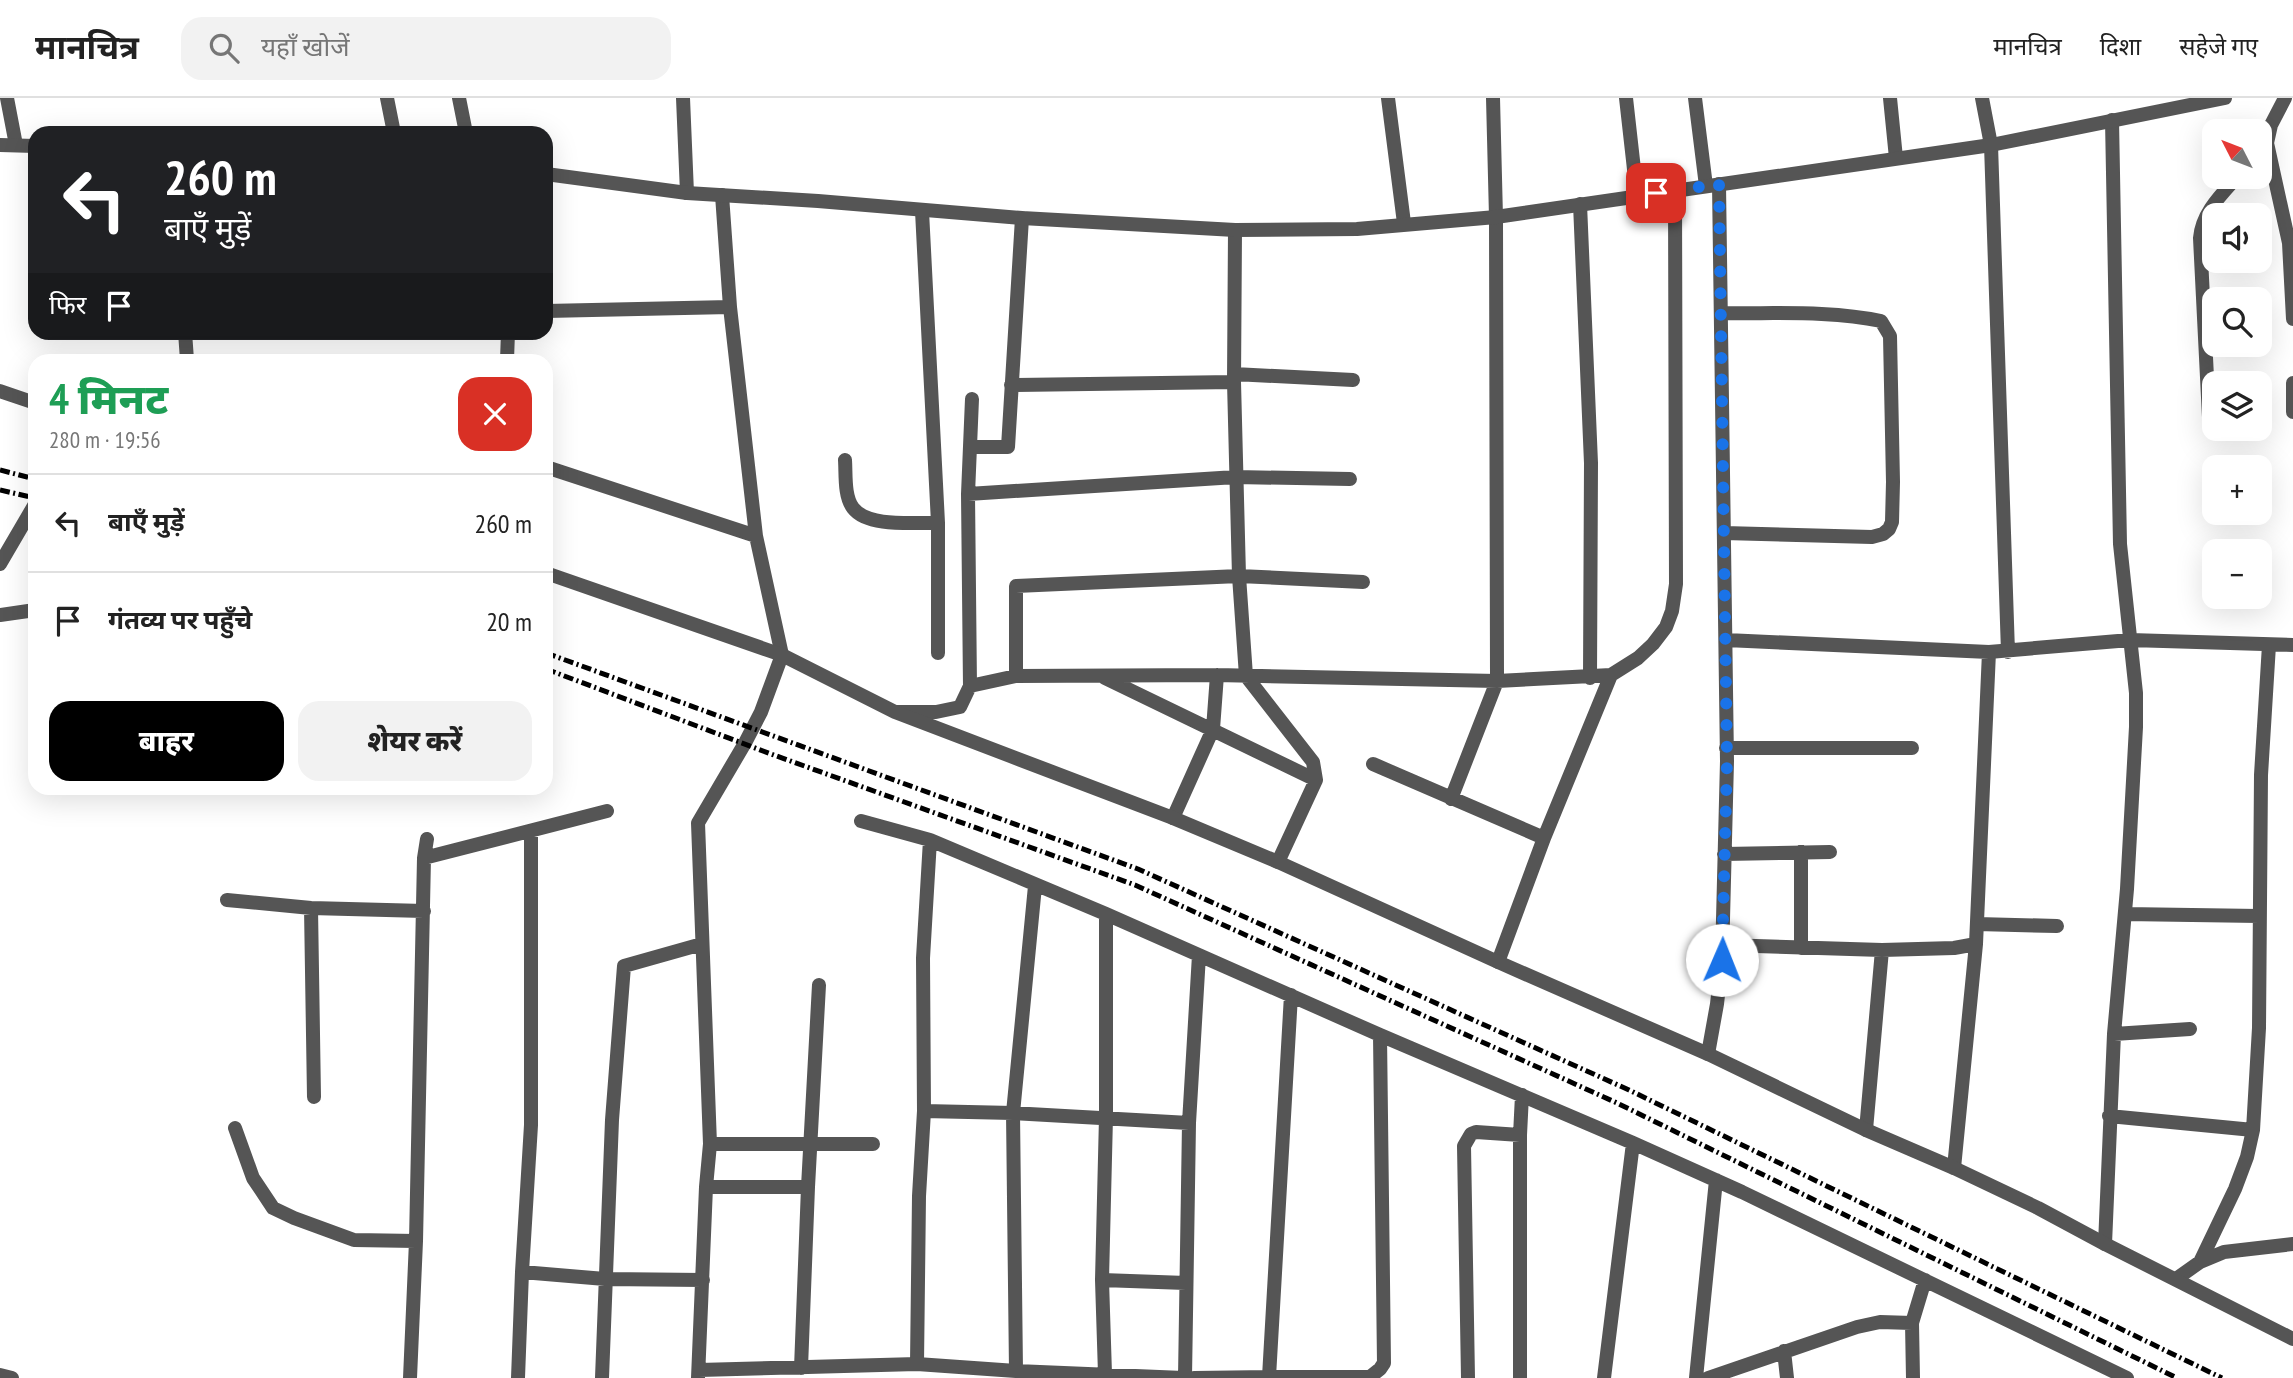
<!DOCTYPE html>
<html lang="hi">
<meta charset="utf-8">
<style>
body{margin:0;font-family:"PT Sans Narrow","Noto Sans Devanagari",sans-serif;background:#f2f2f2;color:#222;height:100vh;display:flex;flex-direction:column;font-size:26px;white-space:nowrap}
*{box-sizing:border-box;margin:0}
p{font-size:23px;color:#767676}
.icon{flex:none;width:38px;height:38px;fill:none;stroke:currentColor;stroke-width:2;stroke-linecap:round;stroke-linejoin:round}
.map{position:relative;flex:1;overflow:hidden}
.drawer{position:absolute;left:28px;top:256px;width:525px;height:441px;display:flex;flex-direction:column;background:#fff;border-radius:21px;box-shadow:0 7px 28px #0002}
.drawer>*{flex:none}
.guide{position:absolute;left:28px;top:28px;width:525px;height:214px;border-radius:21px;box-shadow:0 7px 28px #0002;background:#202124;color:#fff;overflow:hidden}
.needle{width:46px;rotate:312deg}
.controls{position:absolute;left:2202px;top:21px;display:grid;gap:14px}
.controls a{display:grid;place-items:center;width:70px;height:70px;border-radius:14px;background:#fff;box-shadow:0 7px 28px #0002;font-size:35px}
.pin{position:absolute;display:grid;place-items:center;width:60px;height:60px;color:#fff;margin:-30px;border-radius:14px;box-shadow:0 4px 10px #0006}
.me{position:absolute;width:77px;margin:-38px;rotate:1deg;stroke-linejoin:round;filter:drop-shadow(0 0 5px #0008)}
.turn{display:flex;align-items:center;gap:24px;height:147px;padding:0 21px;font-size:32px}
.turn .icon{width:91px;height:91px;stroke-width:2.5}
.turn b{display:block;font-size:49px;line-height:60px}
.then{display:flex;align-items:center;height:66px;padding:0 21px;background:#0003;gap:14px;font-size:26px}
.round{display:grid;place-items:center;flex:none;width:74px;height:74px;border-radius:21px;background:#f2f2f2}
.headline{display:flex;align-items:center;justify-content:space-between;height:119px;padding:0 21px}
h1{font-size:42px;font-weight:800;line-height:52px;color:#1e9e55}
.primary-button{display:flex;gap:14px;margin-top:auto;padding:14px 21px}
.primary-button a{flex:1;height:80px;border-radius:21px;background:#000;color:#fff;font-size:28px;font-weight:800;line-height:80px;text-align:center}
.primary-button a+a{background:#f2f2f2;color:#222}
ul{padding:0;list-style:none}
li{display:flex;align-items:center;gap:21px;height:98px;padding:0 21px;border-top:2px solid #e0e0e0}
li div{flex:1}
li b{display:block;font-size:26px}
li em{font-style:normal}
header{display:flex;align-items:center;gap:42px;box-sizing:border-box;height:98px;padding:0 35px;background:#fff;border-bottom:2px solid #e0e0e0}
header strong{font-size:33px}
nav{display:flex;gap:38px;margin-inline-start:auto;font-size:24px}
.search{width:490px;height:63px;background:#f2f2f2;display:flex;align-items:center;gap:18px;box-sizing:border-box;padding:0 24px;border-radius:21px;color:#767676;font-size:26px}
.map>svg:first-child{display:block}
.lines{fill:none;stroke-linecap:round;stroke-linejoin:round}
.minor{stroke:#555;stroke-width:14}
.tertiary{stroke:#555;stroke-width:14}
.rail{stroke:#000;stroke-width:5;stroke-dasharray:10 3.5 2 3.5;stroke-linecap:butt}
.route{stroke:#1a73e8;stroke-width:12;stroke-dasharray:0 21.6}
</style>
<header>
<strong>मानचित्र</strong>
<div class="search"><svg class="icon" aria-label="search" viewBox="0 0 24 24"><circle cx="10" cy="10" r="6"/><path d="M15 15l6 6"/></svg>यहाँ खोजें</div>
<nav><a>मानचित्र</a><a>दिशा</a><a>सहेजे गए</a></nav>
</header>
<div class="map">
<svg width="2293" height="1280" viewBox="0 0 2293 1280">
<rect width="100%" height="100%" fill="#fff"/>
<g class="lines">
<path class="minor" d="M7,0L16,47
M387,0L394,35
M459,0L466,35
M683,0L687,95
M1388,0L1404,125
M1626,0L1637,98
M1695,0L1706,88
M1890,0L1896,60
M1982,0L1991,47L2008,554
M2285,0L2271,27L2267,45L2289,145L2293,221
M1580,106L1591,365L1590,580
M922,113L938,425V555
M1235,132L1234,284L1239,478L1246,578L1313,664L1316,682L1278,764
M546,213L730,209
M1721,215C1773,216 1830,212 1881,223L1890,238L1893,384L1892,424L1889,431L1883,436L1872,439L1724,435
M185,234L187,262
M507,262L508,234
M1234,276L1353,282
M2293,285V314
M1011,287L1234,284
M2209,319L2200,140C2202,115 2221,97 2237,79
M972,349H1008L1022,120
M845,362C846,377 844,398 853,410C868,430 916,424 938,425
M546,369L756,438
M968,396L1236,379L1350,381
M0,466L35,406
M0,517L35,512
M1726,542L1989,554L2130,542L2293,547
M1016,578V488L1239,478L1363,484
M1105,580L1316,682
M970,588L968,396L972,301
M897,614H936L960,609L970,588L1016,578L1217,577L1497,583L1611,577L1638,560L1653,546L1666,529L1672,513L1676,486L1675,93
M1726,650H1912
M1373,666L1544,740
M1451,701L1497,583L1496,119L1493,0
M1173,720L1213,631L1217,577
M861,723L930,742L1106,816L1380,937L1633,1045L1742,1094L2127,1280
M1801,754V850
M1724,756L1830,754
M424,760L607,713
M227,802L311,810L424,813
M311,810L314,999
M2125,816L2259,818
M1977,826L2057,828
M1723,847L1882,852L1954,850L1976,846
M1498,864L1544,740L1611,577
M2114,936L2190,931
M1708,956L1717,906L1722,861L1727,663L1719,86
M924,1013L1013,1015L1189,1025
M2109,1018L2253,1032
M235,1030L253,1080L273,1110L294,1120L354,1142L416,1143
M1866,1032L1882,852
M710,1046H873
M1954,1070L1976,846L1989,554
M706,1089H808L819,887
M2105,1146L2114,936L2127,791L2136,629V595L2120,446L2112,22
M2200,1164L2235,1091L2247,1059L2253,1032L2259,930L2261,677L2269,547
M522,1174L605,1181L703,1182
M2176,1181L2200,1164L2224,1154L2293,1146
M1102,1182L1186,1185
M1784,1253L1787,1280
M917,1266L919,1098L924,1013L923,860L930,742
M801,1270L808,1089
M699,1272L917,1266L1016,1273L1183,1280
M1016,1273L1013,1015L1035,788
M1105,1276L1102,1182L1106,1019V816
M1269,1279H1370L1380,1271L1384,1265L1380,937
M410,1280L416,1143L424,760L427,741
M518,1280L522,1174L531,1027V733
M602,1280L612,1022L624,868L702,846
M698,1280L706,1089L710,1046L698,725L745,645L761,614L782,557L756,438L730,209L722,97
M1185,1280L1189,1025L1199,857
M1194,1280L1269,1279L1291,897
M1468,1280L1464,1048L1471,1036L1476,1034L1520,1037
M1520,1280V1037L1522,997
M1604,1280L1633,1045
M1696,1280L1716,1082
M1708,1280L1857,1229L1880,1224L1912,1225
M1913,1280L1912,1225L1925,1182"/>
<path class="tertiary" d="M0,47L35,48
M546,76L687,95L818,103L1022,120L1235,132L1357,131L1496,119L1991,47L2225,0
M0,293L35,305
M546,475L782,557L895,614L1173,720L1278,764L1498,864L1708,956L1866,1032L1954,1070L2038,1110L2105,1146L2293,1241
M0,1277L12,1280"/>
<path class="rail" d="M0,372L35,381
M0,392L35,400
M546,555L1138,771L1629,992L2222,1280
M546,571L771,656L1135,787L1617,1005L2177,1280"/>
</g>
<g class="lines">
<path class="route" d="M1656,95L1719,86L1727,663L1722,862"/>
</g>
</svg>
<div class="controls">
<a><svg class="needle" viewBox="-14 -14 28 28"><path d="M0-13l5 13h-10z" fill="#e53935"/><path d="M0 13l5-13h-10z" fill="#767676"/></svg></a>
<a><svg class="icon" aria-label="sound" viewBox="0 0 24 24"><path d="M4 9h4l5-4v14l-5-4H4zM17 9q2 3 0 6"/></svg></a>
<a><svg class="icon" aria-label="search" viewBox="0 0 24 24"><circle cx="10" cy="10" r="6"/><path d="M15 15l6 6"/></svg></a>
<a><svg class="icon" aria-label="layers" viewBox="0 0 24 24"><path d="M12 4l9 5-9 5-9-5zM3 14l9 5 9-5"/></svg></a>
<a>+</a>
<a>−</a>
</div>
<div class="pin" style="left:1656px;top:95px;background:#d93025"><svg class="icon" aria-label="arrive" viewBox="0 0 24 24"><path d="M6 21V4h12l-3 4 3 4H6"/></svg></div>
<svg class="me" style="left:1722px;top:862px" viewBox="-20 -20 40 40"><circle r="19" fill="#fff"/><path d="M0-13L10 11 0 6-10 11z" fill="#1a73e8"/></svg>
<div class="guide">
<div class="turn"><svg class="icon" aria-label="left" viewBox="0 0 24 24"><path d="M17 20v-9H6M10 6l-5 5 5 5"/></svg><div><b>260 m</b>बाएँ मुड़ें</div></div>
<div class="then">फिर<svg class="icon" aria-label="arrive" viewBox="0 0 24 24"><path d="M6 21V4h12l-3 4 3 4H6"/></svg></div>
</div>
<section class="drawer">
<div class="headline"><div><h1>4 मिनट</h1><p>280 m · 19:56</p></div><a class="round" style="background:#d93025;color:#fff"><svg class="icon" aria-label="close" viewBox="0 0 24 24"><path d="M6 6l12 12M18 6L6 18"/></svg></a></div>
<ul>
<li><svg class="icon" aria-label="left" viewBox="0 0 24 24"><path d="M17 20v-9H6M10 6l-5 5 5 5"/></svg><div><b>बाएँ मुड़ें</b></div><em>260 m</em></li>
<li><svg class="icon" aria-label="arrive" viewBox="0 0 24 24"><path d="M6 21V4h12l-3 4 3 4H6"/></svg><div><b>गंतव्य पर पहुँचे</b></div><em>20 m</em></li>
</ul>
<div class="primary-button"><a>बाहर</a><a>शेयर करें</a></div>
</section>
</div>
